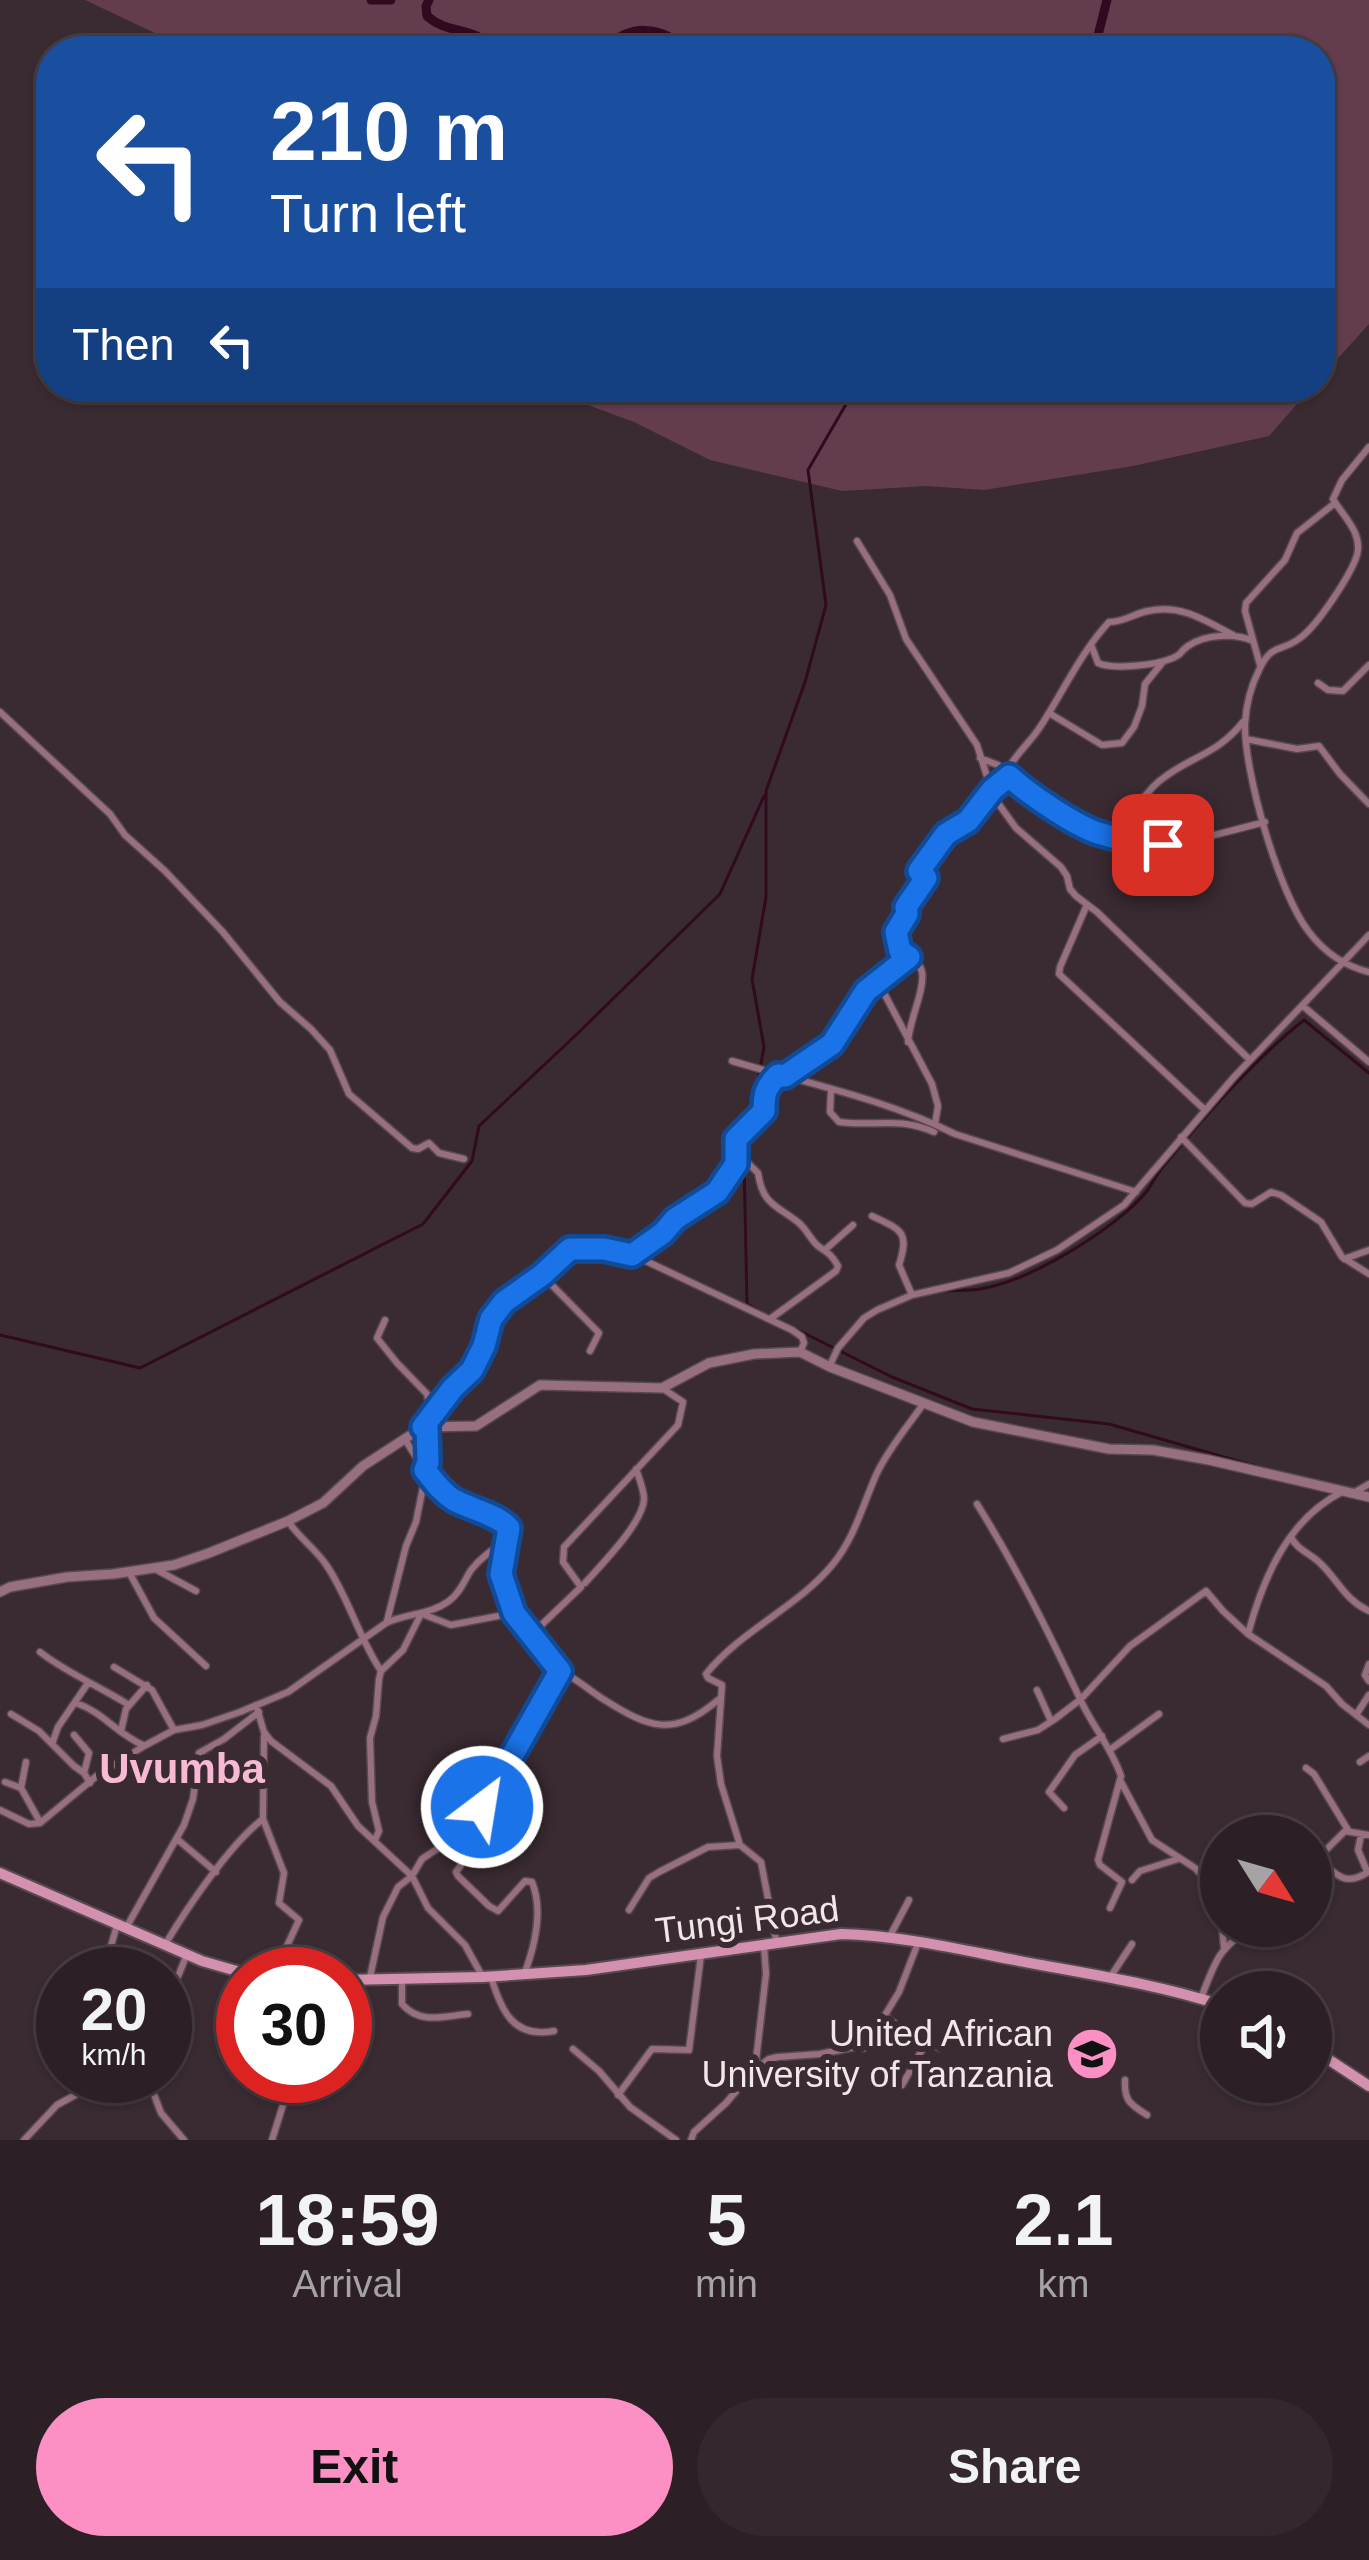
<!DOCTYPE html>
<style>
body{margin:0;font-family:Helvetica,sans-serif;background:#34282e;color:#f1f3f6;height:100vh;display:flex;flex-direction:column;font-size:45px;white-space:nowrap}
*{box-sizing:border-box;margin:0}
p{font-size:39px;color:#a6a3a7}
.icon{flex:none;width:66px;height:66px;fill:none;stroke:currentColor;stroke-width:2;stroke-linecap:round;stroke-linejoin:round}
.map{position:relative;height:2140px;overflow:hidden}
.panel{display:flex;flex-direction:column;background:#2c2026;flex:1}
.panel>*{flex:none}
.hud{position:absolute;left:36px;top:36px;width:1299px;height:366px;border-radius:48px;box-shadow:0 3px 9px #0004,0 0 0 3px #483e43;background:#1a4fa0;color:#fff;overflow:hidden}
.needle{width:78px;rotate:127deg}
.tools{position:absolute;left:1200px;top:1815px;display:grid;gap:24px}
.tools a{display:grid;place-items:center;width:132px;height:132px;border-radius:50%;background:#2c2026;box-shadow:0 3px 9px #0004,0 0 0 3px #483e43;font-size:60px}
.speed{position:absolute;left:36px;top:1947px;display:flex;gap:24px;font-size:60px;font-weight:700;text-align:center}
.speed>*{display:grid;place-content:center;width:156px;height:156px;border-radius:50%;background:#2c2026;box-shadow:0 3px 9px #0004,0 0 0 3px #483e43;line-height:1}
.speed small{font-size:30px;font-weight:400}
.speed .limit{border:18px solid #d22;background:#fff;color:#111}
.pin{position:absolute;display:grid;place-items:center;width:102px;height:102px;color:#fff;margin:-51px;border-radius:24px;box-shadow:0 6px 18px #0006}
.me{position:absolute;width:132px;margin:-66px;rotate:31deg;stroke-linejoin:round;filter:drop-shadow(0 0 9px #0008)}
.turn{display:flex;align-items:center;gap:42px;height:252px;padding:0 36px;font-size:54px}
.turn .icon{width:156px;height:156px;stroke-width:2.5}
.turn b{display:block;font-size:84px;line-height:102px}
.then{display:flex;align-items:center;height:114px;padding:0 36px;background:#0003;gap:24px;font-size:45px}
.eta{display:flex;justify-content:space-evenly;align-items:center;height:204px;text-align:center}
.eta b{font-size:72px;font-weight:700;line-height:84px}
.action{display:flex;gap:24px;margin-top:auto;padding:24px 36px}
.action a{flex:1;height:138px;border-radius:72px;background:#fc8fc3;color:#111;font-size:48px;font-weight:700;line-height:138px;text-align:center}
.action a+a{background:#34282e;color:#f1f3f6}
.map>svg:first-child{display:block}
.green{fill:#633d4e}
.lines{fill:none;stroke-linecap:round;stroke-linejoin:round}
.stream{stroke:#300a1f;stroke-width:3}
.river{stroke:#300a1f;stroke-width:9}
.minor-casing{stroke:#574950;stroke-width:9}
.tertiary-casing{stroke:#574950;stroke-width:12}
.secondary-casing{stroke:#574950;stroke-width:14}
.minor{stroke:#986f81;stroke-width:6}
.tertiary{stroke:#986f81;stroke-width:9}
.secondary{stroke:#d391af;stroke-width:10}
.route-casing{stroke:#114b97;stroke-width:30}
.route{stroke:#1a73e8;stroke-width:21}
.labels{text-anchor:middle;stroke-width:12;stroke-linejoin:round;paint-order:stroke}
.street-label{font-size:36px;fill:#f1e7eb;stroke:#3a2b32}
.poi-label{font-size:36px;fill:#f1e7eb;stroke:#3a2b32;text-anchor:end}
.quarter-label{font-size:42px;font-weight:bold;fill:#f8b9d5;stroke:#3a2b32}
</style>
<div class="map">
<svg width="1369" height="2140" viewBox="0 0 1369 2140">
<rect width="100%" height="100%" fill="#3a2b32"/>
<path class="green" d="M85,0H1369V324L1320,378V51H193Z
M539,387H1312L1269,436L1133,466L984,490L926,486L842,491L710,460L634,422Z"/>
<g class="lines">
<path class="stream" d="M943,1291C955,1290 968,1291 980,1289C1028,1282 1116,1229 1147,1191C1152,1184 1156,1175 1162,1168C1201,1120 1256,1058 1304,1020L1369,1073
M762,1313L747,1304L744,1159L764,1047L752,979L766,897V791L805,682L826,605L808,470L856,387
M792,1327L892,1377L972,1409L1109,1424L1262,1468
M0,1335L140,1368L423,1224L472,1161L479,1126L575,1036L720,894L764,796"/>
<path class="river" d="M371,0H391
M429,0L426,6L427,16C451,37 472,23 495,51
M605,51C627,22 664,25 686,51
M1094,51L1107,0"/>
<g class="minor-casing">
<path id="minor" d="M1369,447L1342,480L1333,499C1343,516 1363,533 1357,555C1351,575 1317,626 1300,638C1281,653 1272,642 1259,670C1251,686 1246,706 1245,724C1244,772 1279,894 1309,932C1325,953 1344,966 1369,972
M857,541L890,595L906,639L977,745L991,789
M1092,647L1098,663C1113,670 1157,665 1173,658C1185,652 1177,654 1188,646C1205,634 1235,633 1253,641
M1260,665L1245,611L1246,603L1285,560L1297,533L1335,503
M1318,683L1328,690L1343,691L1369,665
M0,712L110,814L125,835L165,871L222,931L280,1002L311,1029L330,1050L349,1094L412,1148L418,1149L429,1143L439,1153L464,1159
M1049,713L1102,745L1122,743L1134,727L1142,706L1145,684L1162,663
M1246,739L1297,749L1319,746L1340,774L1369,804
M980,758L998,765L1021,787L1099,833L1172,846L1265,822
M1006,773C1014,755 1030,743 1040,727C1063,692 1081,652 1109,622C1124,622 1133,614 1148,611C1181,604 1204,620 1233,635
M990,792L1016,828L1061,867L1067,876L1070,889L1076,896L1097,912L1250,1060
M1120,837C1131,816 1145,790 1166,776C1197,754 1217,754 1243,722
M1086,907L1060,967L1059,974L1205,1110
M874,985L884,993L932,1084L938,1106L935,1124
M1303,1006L1369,1062
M908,1042C909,1021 925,990 922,972C917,949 875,952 907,914L906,907L925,878L919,871L946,834L968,821L991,790L1009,776
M732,1061C806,1083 885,1099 955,1134L1136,1192
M785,1076L832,1044L867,991L909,957
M831,1089L830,1112L839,1122C876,1127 896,1116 934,1132
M1181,1137L1245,1203L1252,1204L1271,1192L1281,1195L1321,1222L1342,1257L1369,1274
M748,1163L758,1173C763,1206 777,1205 799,1223C807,1230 811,1240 818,1246C829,1254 831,1254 838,1266L836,1271L770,1319
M872,1216C901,1230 910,1231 899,1265L912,1295
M826,1249L853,1225
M632,1255L663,1233L675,1219L717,1191L735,1164L737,1139L764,1111V1092L778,1075
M1344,1259L1369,1250
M542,1275L599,1333L590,1351
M385,1320L377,1338L397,1363L427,1394L431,1415
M830,1365L838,1348L864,1318L877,1310L912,1295L1009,1273L1057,1250L1124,1205L1234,1077L1369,935
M423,1427L453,1388L472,1370L481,1356L492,1319L504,1302L542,1275L570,1249C597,1247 623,1251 648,1262L792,1330L802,1337L804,1343L800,1352
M404,1438C416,1457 428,1478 445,1493C462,1509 487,1514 507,1523L509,1528L501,1574L513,1612
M1355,1492L1369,1484
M977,1504C1017,1568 1050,1635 1082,1703C1094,1728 1112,1749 1121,1776L1098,1860L1100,1865L1122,1882L1110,1908
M288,1521C299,1538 316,1549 327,1566C349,1599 359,1638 381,1671
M1291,1537C1297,1550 1310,1553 1320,1563C1338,1580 1345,1600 1369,1611
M157,1570L196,1591
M129,1572L154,1618L206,1666
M585,1583C601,1565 643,1523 644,1499C644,1490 639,1478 636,1469
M387,1621L406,1546L416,1522L428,1462L427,1427
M532,1634L581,1587L563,1562L564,1547L678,1425L683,1402L662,1388
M1248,1634C1263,1578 1288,1519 1342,1492
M40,1652C67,1673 99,1686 129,1705
M1369,1664L1365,1675L1369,1681
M114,1667L152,1690L174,1730
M562,1672C577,1679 589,1690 603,1699C649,1728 673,1738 718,1700
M1037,1690L1051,1721
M76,1703C103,1712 117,1734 143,1745
M256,1705L264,1732L271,1741L331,1786L358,1826L412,1876L428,1908L465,1945L481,1974
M11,1714L39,1731L74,1766L84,1773L90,1783
M1356,1715L1369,1695
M121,1731L126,1709L147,1685
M74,1735L89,1753L84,1773
M264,1736L263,1819L284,1873L279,1903L299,1920L274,1974
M1003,1739L1038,1730L1055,1719L1081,1699L1130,1646L1206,1591L1223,1611L1248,1634L1326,1686L1342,1704L1369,1725
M52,1744L58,1727L88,1683
M1111,1749L1159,1714
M199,1753L218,1765L262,1768
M1360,1762L1369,1756
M1306,1768L1314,1774L1348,1830
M1120,1780L1152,1840L1195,1868L1221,1896
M5,1782L21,1788L40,1822
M21,1788L26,1762
M1064,1808L1049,1792L1075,1755L1102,1736
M0,1810L29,1824L40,1823L99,1774L144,1746L174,1730L202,1725L240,1712L288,1692L386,1623C407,1613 430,1615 449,1601C460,1593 464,1581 471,1570C481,1557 495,1548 508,1539
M471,1824C470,1843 469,1856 456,1872L458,1876L489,1906L498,1911L525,1881L532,1882C543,1909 535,1945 525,1972
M1361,1835L1358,1850L1367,1871
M177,1839L216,1872
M375,1840L379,1831L372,1802L370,1738L376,1716L379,1679L381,1671L403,1650L421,1614
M740,1845L721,1784L717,1756L722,1685L708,1678L706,1674C741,1630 797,1608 833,1564C855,1537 863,1504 877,1473C889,1448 908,1426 924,1403
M1317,1858C1335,1873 1344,1888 1368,1872
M1311,1865L1345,1831L1369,1835
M1132,1880L1140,1871L1178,1859
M629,1910L649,1878L659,1872L708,1847L740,1845L761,1862L777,1945
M1222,1926L1224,1947
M126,1928L184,1825L193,1799L199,1753L224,1739L259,1712
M890,1936L909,1900
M166,1943C187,1908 230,1844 263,1819
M98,1974L109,1953L117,1925
M1111,1976L1132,1944
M370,1977L383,1917L398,1887L412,1876L422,1859L458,1835L471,1822L507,1777L512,1756L560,1673L514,1613L451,1625L425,1615
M491,1977C501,2010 513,2039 554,2031
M402,1979V2004C420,2025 444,2016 468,2014
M1201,1998C1217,1958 1216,1953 1251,1926
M165,2009L187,1954
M885,2016L914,2038L940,2048
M573,2049L599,2071L630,2107L676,2140
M755,2069L769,2059L778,2057L820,2054L855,2047L865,2048L899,1992L918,1943
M147,2076L161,2113L184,2140
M1125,2080C1124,2101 1130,2104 1147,2115
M902,2085L926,2043
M618,2095L652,2049L689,2050L701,1955
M24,2140L57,2105L110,2076
M272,2140L288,2089L287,2076
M691,2140L694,2132L726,2103L755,2069L766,1974L764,1946"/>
</g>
<g class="tertiary-casing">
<path id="tertiary" d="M0,1592L10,1587L67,1577L113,1574L174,1565L209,1553L288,1521L323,1503L363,1466L423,1427L476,1426L540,1385L662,1388L709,1363L754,1354L800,1352L830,1367L973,1422L1109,1449L1153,1450L1209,1460L1369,1497"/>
</g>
<g class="secondary-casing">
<path id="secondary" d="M0,1873L202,1961L247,1974
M345,1980L483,1977L586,1970L841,1934C910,1936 974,1953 1041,1965C1101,1976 1163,1986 1221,2005
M1311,2048L1369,2086"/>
</g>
<use href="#minor" class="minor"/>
<use href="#tertiary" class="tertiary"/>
<use href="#secondary" class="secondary"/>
</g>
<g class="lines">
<g class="route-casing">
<path id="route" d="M482,1807L508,1774L512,1756L560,1671L514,1613L501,1574L509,1528C499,1515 470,1509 454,1500C442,1493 434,1481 425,1470L428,1462L427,1427H423L453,1388L472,1370L484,1346L491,1319L504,1302L542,1275L570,1249H604L632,1255L663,1233L675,1219L717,1192L736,1164V1139L764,1111C764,1094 765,1088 778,1075L785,1076L832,1044L866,991L909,957L900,951L896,932L907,914L906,907L926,878L919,871L946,834L968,821L992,790L1009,776C1027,793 1074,825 1098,833C1117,839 1143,844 1163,845"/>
</g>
<use href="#route" class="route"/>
</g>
<defs>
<g id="university-disc" transform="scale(2.7)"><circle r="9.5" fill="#fc8fc3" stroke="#3a2b32"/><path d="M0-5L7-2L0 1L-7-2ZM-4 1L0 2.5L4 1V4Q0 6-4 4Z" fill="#111"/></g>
</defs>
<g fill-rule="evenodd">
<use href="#university-disc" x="1092" y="2054"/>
</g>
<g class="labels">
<g class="street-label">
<text transform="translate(747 1919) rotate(-7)" y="13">Tungi Road</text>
</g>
<g class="poi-label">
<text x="1053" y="2046">United African<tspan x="1053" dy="41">University of Tanzania</tspan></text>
</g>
<g class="quarter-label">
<text x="182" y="1783">Uvumba</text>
</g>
</g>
</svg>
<div class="tools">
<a><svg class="needle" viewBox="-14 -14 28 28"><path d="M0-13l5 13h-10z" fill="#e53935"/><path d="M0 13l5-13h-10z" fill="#a6a3a7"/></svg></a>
<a><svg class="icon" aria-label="sound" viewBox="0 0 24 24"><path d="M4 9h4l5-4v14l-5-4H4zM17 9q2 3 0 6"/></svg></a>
</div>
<div class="speed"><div>20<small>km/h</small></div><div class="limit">30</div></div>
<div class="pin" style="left:1163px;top:845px;background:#d93025"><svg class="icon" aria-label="arrive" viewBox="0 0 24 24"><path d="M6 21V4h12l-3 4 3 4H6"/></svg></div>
<svg class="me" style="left:482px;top:1807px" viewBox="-20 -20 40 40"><circle r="17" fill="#1a73e8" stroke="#fff" stroke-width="3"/><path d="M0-11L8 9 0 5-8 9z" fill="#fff"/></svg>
<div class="hud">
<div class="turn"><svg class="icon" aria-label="left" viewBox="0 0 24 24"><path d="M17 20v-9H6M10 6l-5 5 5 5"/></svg><div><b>210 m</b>Turn left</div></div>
<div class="then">Then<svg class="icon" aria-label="left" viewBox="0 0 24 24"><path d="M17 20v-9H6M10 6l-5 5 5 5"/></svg></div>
</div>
</div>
<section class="panel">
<div class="eta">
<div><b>18:59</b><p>Arrival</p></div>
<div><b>5</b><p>min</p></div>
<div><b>2.1</b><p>km</p></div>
</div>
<div class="action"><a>Exit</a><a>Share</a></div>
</section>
